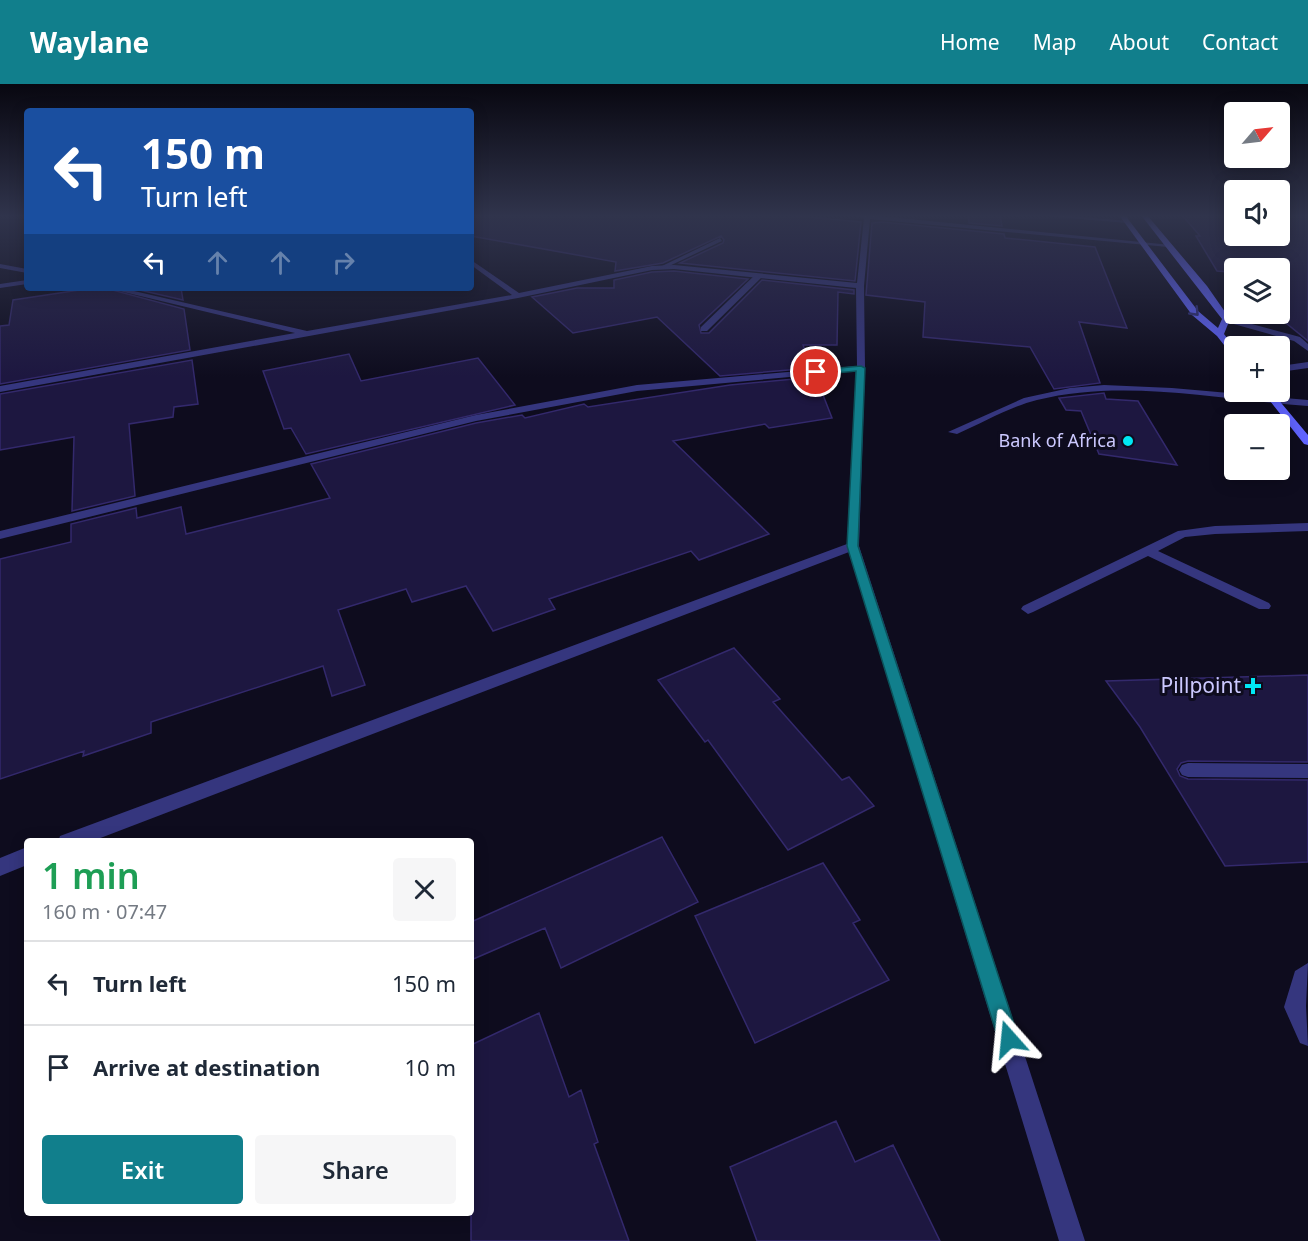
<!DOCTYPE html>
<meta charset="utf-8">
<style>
body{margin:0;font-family:"Noto Sans",sans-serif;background:#f6f6f7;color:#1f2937;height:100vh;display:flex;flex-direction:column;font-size:22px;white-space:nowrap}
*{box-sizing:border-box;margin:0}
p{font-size:20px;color:#747a83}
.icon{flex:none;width:33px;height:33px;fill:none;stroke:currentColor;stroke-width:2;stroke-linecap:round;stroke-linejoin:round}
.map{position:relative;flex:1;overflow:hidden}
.panel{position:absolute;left:24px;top:754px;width:450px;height:378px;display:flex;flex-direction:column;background:#fff;border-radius:6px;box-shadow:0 3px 15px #0003}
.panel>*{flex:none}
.hud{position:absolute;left:24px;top:24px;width:450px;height:183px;border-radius:6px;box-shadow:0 3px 15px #0003;background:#1a4fa0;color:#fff;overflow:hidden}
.needle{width:39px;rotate:62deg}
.tools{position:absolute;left:1224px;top:18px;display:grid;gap:12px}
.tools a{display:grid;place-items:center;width:66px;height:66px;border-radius:6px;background:#fff;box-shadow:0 3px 15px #0003;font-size:30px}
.pin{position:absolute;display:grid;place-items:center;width:51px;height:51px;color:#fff;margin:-26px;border:3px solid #fff;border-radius:50%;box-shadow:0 2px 6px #0007}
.me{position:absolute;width:66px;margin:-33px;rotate:342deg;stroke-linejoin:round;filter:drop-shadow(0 0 4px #0008)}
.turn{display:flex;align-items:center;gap:21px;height:126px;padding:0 18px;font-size:27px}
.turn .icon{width:78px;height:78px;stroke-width:2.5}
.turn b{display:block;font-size:42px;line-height:51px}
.lanes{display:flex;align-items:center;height:57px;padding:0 18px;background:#0003;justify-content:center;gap:30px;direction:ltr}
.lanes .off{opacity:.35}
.round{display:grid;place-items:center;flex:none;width:63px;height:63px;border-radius:6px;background:#f6f6f7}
.head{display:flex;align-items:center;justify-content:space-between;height:102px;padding:0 18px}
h1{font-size:36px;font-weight:600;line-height:45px;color:#1e9e55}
.action{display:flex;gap:12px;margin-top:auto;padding:12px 18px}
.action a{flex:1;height:69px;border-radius:6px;background:#117f8c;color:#fff;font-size:24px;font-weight:600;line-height:69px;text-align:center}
.action a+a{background:#f6f6f7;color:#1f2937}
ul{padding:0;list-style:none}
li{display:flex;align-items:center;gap:18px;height:84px;padding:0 18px;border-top:2px solid #e0e1e3}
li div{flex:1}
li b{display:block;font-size:22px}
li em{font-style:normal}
header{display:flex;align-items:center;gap:36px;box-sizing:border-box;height:84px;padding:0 30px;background:#117f8c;color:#fff}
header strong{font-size:28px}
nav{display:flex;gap:33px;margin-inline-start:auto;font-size:21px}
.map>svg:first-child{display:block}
.building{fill:#1d1740;stroke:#33296c;stroke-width:1.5}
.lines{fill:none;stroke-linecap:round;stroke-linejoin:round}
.service{fill:#35367e;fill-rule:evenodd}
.minor{fill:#35367e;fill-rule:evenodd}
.secondary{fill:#6064ff;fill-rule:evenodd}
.oneway{stroke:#2f2f78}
.route{fill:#117f8c;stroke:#0b535b;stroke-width:1.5}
.poi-dot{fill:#00e8f4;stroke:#0e0c1e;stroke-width:2}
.labels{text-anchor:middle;stroke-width:6;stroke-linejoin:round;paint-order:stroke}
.far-poi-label{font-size:18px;fill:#ccc9ff;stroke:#0e0c1e;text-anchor:end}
.poi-label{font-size:21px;fill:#ccc9ff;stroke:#0e0c1e;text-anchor:end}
</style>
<header>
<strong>Waylane</strong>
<nav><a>Home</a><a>Map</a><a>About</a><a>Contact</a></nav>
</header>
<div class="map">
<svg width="1308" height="1157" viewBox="0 0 1308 1157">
<rect width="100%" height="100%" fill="#0e0c1e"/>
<path class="building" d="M471,131H787L861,138L855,197L680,179L723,159L724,156L721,152L663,179L615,187L616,178L471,152Z
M968,131H1000L1002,142L969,139Z
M1182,131H1234V152H1280V131H1308V257L1275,230H1280V184H1234V193L1230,188L1217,187L1196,152H1200Z
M882,138L1004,150L1005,154L1095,163L1127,244L1079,238L1100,299L1054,305L1030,263L923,253L925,218L866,211L872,139Z
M674,187L748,195L699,241L701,249H709L762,196L854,206V210L838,208L837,261H803L812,284L720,292L657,233L573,249L532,213L577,204H614V196L652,188Z
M93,204H105L184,225L190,266L0,300V242L9,241L13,216Z
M131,204H181L183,216Z
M349,270L361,297L478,274L515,321L306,370L291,344L284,345L263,287Z
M192,276L198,320L174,323L173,333L129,340L135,412L72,427L74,353L0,366V310Z
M816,293L832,334L769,344L765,340L673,357L769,450L699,476L691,467L549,515L555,525L493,547L466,502L412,518L406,505L338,526L365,601L332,612L323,582L151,638V649L83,672L84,667L0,695V475L71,458V440L136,424L137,434L181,423L186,450L330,414L311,380L476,339L522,331L525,334L584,320L588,323L730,301Z
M1104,309L1106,315L1138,317L1177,381L1099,370L1081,327L1066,326L1059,314Z
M734,564L780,615L773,618L842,696L849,693L874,722L788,766L708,656L705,658L658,596Z
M1308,591V678L1188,677L1181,679L1177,685L1180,692L1188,695L1308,696V778L1225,782L1140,643L1106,597Z
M662,753L698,818L561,884L545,844L471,876V838Z
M823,779L860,836L853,839L889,896L755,959L695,832Z
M539,929L569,1013L581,1006L598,1058L594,1060L629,1157H471V961Z
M836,1037L855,1078L893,1061L940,1157H757L730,1083Z"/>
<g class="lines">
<path class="service" d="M1033,131H1059L1130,137L1127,139Z
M720,154L722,157L665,184L660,183Z
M756,190L763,192L707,247H701V243Z
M1226,233L1300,253L1308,260V267L1294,257L1223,237V233Z
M1308,278V284L1280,288V282Z
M1104,301L1172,304L1308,316V322C1219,316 1125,294 1037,316C1009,323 983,339 957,350L948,348L1024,314L1070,304Z
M1308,439V447L1215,450L1185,453L1158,467L1269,519L1271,522L1269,525H1259L1148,472L1033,528L1028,530L1021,525L1023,522L1178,447L1215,442Z
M1188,679L1308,680V694L1188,693L1182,691L1179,686L1182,681Z
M1308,879L1306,922L1308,962L1300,959L1284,923L1295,887Z"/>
<path class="minor" d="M848,131H869L1171,161L1168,163L870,135L864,202L865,284L859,462L1085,1157H1059L849,468L90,758H58L60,752L847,460L856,287L637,307L476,337L0,455V447L476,331L637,301L857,282L856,204L674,185L652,186L518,214L0,308V302L295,249L107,204H121L307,247L512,211L471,181V176L519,209L652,182L674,181L857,199L864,134Z
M0,180L27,185V189L0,184Z
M27,196V200L0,204V200Z
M27,763V781L0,792V774Z"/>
<path class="secondary" d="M1119,131H1125L1198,227L1218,244L1222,235L1141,131H1147L1207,202L1230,235L1224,250L1234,263V270H1231L1217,252L1192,231Z
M1263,308H1272L1308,351V361L1304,360Z"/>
</g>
<defs><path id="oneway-chevron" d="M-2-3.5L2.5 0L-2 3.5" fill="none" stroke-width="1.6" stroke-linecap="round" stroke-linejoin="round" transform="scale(1.5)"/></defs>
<use class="oneway" href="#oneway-chevron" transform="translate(1195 228) rotate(46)"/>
<linearGradient id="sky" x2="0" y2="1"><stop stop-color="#080710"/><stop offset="0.45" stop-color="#30344c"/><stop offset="1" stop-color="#30344c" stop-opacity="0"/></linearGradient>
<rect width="1308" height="293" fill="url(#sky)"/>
<path class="route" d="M861,282L865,284L858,462L1019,955L1016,962L1009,965L1001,962L998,955L847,462L856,287L816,291L812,288L816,286Z"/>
<g class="poi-dot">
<circle cx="1128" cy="357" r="6"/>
<path d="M1250 593h6v6h6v6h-6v6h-6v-6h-6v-6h6z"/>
</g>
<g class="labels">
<g class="far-poi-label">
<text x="1116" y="363">Bank of Africa</text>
</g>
<g class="poi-label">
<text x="1241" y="609">Pillpoint</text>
</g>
</g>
</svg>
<div class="tools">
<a><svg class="needle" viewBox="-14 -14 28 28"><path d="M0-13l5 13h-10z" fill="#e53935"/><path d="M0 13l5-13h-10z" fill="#747a83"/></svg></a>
<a><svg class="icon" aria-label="sound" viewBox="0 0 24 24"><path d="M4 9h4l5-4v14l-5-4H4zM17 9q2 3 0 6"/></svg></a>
<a><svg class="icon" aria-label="layers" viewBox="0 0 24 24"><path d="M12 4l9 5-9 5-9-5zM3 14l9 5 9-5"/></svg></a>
<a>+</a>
<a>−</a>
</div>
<div class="pin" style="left:816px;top:288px;background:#d93025"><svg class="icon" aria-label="arrive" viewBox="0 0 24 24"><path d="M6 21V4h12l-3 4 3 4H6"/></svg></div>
<svg class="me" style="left:1009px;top:955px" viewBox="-20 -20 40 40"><path d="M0-17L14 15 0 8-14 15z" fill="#117f8c" stroke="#fff" stroke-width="4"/></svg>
<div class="hud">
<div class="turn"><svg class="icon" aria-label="left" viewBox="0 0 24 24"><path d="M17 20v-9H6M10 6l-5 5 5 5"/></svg><div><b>150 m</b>Turn left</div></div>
<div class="lanes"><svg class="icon" aria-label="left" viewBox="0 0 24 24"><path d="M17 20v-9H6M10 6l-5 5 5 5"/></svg><svg class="icon off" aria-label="ahead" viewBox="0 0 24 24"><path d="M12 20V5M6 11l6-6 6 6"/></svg><svg class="icon off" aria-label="ahead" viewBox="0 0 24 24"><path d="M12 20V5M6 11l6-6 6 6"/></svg><svg class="icon off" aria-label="right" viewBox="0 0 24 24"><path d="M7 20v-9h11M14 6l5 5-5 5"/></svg></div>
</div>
<section class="panel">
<div class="head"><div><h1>1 min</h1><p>160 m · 07:47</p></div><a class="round"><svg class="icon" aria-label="close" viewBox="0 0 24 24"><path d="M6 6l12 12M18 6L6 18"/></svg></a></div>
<ul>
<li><svg class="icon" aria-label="left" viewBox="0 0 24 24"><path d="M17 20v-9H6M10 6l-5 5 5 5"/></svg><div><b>Turn left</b></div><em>150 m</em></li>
<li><svg class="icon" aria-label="arrive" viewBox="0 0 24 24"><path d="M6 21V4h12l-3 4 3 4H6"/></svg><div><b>Arrive at destination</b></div><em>10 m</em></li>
</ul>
<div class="action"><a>Exit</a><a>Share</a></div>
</section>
</div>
